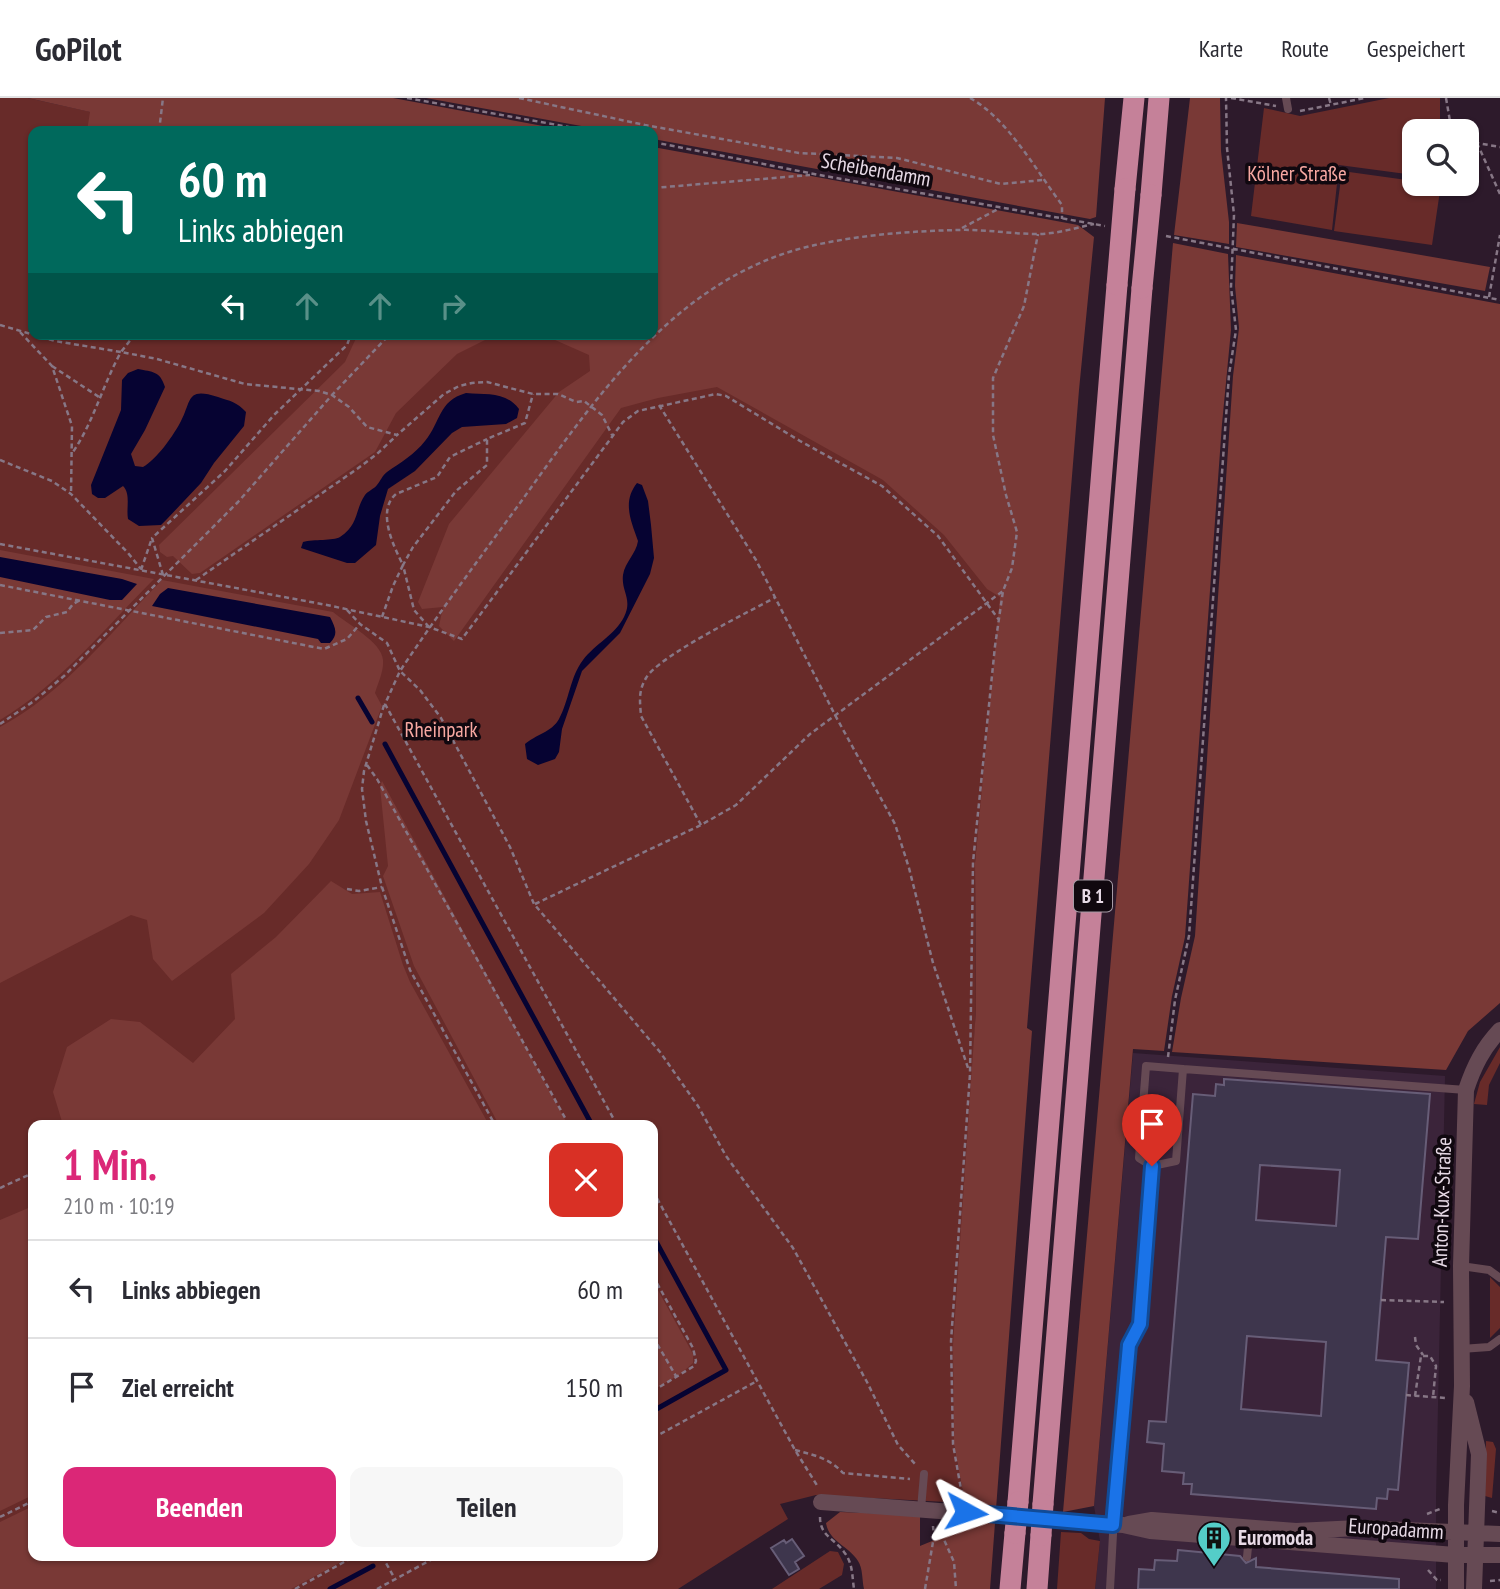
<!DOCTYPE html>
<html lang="de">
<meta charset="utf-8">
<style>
body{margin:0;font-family:"PT Sans Narrow",sans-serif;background:#f7f7f7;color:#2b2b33;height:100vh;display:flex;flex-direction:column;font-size:26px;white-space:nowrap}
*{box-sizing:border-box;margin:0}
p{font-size:23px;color:#7c7c81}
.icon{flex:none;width:38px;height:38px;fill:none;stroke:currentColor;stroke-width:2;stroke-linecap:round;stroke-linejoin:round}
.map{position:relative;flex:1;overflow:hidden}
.panel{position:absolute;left:28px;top:1022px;width:630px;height:441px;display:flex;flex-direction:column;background:#fff;border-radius:14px;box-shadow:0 2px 5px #0004}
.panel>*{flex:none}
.guide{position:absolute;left:28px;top:28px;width:630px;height:214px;border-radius:14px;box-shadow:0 2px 5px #0004;background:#00695c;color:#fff;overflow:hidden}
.tools{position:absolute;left:1402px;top:21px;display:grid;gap:14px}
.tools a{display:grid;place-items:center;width:77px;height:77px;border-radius:14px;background:#fff;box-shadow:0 2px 5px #0004;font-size:35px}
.pin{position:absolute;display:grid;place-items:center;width:60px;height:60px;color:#fff;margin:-72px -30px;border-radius:50% 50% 50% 0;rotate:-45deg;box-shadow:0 0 7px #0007}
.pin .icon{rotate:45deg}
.me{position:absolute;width:77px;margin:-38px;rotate:95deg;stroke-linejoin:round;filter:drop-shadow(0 0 5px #0008)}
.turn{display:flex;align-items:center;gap:24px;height:147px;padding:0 35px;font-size:32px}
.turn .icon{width:91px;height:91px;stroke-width:2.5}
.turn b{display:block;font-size:49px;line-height:60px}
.lanes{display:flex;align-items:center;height:66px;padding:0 35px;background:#0003;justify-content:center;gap:35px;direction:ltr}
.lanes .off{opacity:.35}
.round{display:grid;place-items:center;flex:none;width:74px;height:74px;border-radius:14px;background:#f7f7f7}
.head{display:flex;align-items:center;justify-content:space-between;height:119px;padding:0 35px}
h1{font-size:42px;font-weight:600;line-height:52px;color:#db2777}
.primary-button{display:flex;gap:14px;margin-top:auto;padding:14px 35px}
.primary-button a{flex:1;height:80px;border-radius:14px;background:#db2777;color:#fff;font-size:28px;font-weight:600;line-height:80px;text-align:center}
.primary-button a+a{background:#f7f7f7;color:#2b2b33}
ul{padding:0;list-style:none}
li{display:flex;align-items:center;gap:21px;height:98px;padding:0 35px;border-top:2px solid #e1e1e2}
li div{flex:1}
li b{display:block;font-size:26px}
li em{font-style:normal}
header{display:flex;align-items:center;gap:42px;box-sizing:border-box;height:98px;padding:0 35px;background:#fff;border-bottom:2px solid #e1e1e2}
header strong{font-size:33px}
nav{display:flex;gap:38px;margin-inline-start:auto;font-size:24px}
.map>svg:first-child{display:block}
.built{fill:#3b243a}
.green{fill:#682b29;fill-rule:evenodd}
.forest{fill:#793936}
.water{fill:#060332}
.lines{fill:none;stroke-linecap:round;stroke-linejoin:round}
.stream{stroke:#060332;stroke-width:5}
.building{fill:#3e364d;stroke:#675d77;stroke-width:2;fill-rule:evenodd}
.path{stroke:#877786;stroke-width:2.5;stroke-dasharray:5 3.5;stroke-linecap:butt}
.lane{stroke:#664a54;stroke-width:8}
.street{stroke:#664a54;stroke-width:16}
.highway{stroke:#c58199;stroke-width:21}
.highway-bridge{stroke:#c58199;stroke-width:21}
.route-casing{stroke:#114b97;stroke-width:18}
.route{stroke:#1a73e8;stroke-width:12}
.labels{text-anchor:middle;stroke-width:7;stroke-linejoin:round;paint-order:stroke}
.shield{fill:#10080f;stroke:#a69ba6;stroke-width:2}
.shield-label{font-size:19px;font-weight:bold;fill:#e7dae6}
.street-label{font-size:21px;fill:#e7dae6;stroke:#10080f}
.park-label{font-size:21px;fill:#f8a8a2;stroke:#10080f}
.poi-label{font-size:21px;font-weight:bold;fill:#e7dae6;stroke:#10080f;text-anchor:start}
</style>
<header>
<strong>GoPilot</strong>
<nav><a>Karte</a><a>Route</a><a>Gespeichert</a></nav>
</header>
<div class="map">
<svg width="1500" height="1491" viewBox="0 0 1500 1491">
<rect width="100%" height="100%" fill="#2d1a2b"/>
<path class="built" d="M1133,955L1445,978L1436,1402V1491H1095L1100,1443L1094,1408Z"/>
<path class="green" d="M0,0H28L91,14L206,33H33V236H653L1039,173L975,765L976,911L954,1347L965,1405L816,1397L780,1406L788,1421L678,1491H0ZM33,1027H653V1458H33Z
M1389,0H1440V33H1414V77L1339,67L1332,132L1251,118L1264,10L1300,18Z
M1342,73L1414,83V86H1441L1432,147L1334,133Z
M1500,949V965L1489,987L1487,1007L1474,1006L1480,984Z
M1490,1179L1500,1189V1230L1490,1240Z
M1486,1343L1493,1344L1496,1351L1492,1400L1485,1398Z
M1061,1434L1081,1435L1089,1441L1100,1443L1095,1491H1057Z
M830,1453L838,1454L844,1466L842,1477L819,1491H772Z"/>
<path class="forest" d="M28,0H393L570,33H87L90,14Z
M426,0H1105L1096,119L1090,121L653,41V33H609Z
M1190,0H1220L1221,53L1229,124V146L1174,137Z
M653,49L1078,127L1094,139L1079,292L1027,930L1032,933L996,1411L971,1410L965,1405L954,1347L953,1247L976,911L975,765L1000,499L987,491L944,437L883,382L717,289L658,300L621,310L454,543L439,528L443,509L422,511L418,504L449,426L559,294L590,273L589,257L546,238L533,236H653Z
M1237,125L1490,169L1485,193L1236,149Z
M1173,145L1228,156L1231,232L1222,326L1185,839L1172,898L1164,953L1133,951L1094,1408L1063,1414Z
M1236,157L1500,206V905L1468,933L1446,972L1172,954L1181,900L1195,838L1233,278L1239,230L1235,188Z
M358,236H497L457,256L396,315L375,354L200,475L192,476L173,458L167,459L160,454L159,447L345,264Z
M0,452L154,481C107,528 58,588 0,622Z
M162,482L333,514C347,526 382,544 383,562C384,573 378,585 375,595L382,608L339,722L309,766L264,815L172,883L153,861L147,822L131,817L0,885V629C64,595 112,533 162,482Z
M382,683L568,1027H499L414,868L383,778L388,768L380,689Z
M331,783L352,796L380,794L403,867L410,884L489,1027H63L53,994L67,949L111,921L140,924L193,965L235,921L231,876L276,839Z
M33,1108V1397L0,1413V1122Z
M653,1183L693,1256V1265L679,1277L653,1292Z
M33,1408V1458H352L291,1491H0V1424Z
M840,1414L920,1417V1448L980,1423L995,1425L990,1491H864C862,1483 863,1470 858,1463C849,1448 829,1444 826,1425Z"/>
<path class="water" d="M138,271C153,274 160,273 165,289L145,332L131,356L135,368L143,369C156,362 174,337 181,323C192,302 186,289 218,299C230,303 237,304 246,314L244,328L214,365L201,385L167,421L161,427L139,428L128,421C126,410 131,396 123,388L105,400H98L92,396L91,387L121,312L122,282L128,275Z
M466,295C487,297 505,293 519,311L517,320L506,326L462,329L452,335L415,373L388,391L380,418L376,447L355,465H347L301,450L303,444C314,441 333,443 340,439C359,427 355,411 365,397C368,393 374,391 377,387C381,382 382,378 387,374C400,365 415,356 425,343C441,324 438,303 466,295Z
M637,385L642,387L648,403L651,427L654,460L650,476L620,535L582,573L562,631L559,654L555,661L538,667L527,661L525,646C535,637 552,634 559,621C569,603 570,579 583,562C595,546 615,537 624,519C633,501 621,494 623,477C625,464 636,456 638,443C631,423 622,404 637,385Z
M0,459L122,481L137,486L122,502H110L0,479Z
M168,490L330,519C335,529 339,536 330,545H321L318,541L152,508L160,496Z"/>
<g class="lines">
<path class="stream" d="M358,600L372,624
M385,646L592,1027
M653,1138L726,1272L653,1313
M330,1491L373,1468"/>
</g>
<path class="building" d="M1224,981L1430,996L1418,1141L1386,1139L1376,1262L1409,1265L1398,1392L1388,1391L1387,1401L1377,1400L1376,1411L1191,1396L1192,1386H1183L1184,1375L1162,1373L1164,1346L1147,1344L1149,1323L1166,1324L1193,996L1215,998L1216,986L1224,987ZM1260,1067L1340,1072L1336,1128L1256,1122ZM1247,1238L1326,1244L1321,1318L1241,1311Z
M792,1441L804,1458L795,1464L799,1471L789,1477L771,1450L784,1442L786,1445Z
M1178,1452L1240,1458L1246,1465L1256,1460V1469L1399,1481V1491H1138L1139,1471L1154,1472L1155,1462L1177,1463Z"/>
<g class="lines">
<path class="path" d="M407,0L591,33
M519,0L645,27L799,55L897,60L1001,86L1043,82
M970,0C1007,20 1036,72 1062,107V121
M1231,0L1276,8
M1329,0L1331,7
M1446,0L1451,29L1455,33
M1300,13L1365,0
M159,33L163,0
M1466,43L1500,49
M653,44L814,76L1105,128
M1477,45L1500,96
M653,90L810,77
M962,130L1000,110
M1166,138L1500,202
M1489,199L1500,137
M0,227L55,243L121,254C103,286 94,323 73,354
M20,234L52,268L72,328L71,396
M135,236L121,254L157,261L245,286L319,293L332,297L349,309L367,329L397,337L444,296L459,288L472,285L487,284L533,296H558L576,304L584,303L602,317L612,337
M52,268L99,299
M659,307L756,462L835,617L895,726L909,770L933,865L969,973
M0,362L52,383L71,396L128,455L141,471
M0,446L327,507L429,529L462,541L623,324L638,313L716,296L726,298L800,343L882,388L938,438L999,522
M141,472L151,443
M163,477L152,440L225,373L274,317L347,247L351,236
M196,482L357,371L377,356L397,337
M0,487L324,551L347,541L360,526
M347,512L360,526L387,545L400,573L420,592L441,620L510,749L534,806L660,954L698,1008L726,1058L793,1150L867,1284L898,1347L916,1367
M382,519L393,488L403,467C394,449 376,413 396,396L437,379L450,359L487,341
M429,529L414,512L403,467L413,449L456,393L487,367V341L525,325L533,296
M0,535L33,532L46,519L67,514L73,506L80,502
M384,607L364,673L362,691L366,723L382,789L410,872L495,1027
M0,626L34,603L64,578L238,404L332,297L390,236
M367,667L377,681L569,1027
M701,727L641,618C640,604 638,593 646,580C660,557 747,515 776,499
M347,791L359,793L382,789
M535,806L701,727L736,707L810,636L1003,493
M1168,959L1175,902L1189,838L1229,277L1236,232L1231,189L1234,117L1227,50L1226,0
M617,1027L385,606L400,573C438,516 479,461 520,405C597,298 678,177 815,147C861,137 911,133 958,132C984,131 1011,136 1037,136C1057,136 1075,130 1094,126
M0,1090L33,1075
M653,1093L795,1352L818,1389
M653,1178L693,1250L696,1263L694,1268L653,1293
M1381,1202L1444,1204
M653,1239L676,1278
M1415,1239L1416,1247L1423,1257
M1406,1297L1445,1300
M1415,1298L1421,1258H1430L1436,1268L1433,1299
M653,1340L757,1283
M795,1352C814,1357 829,1360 843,1375L910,1381
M962,1397L953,1346L951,1243L970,976L973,764L995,548L1003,493L1012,470L1017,434L1006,397L993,337V280L1024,208L1038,136
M1492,1413L1500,1415
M1427,1416L1440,1411
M0,1419L33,1403
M820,1419C820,1438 834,1440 844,1454C853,1465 852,1478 854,1491
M941,1435L954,1464L956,1491
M934,1438L950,1431
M382,1458L395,1481
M1428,1472L1437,1482H1441
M1490,1483L1500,1482
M295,1491L355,1458
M377,1491L438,1458
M925,1491L934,1438L933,1428"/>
<path class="lane" d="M1286,0L1288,11
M1183,971L1466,992
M1461,1168L1489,1172L1500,1180
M1461,1251L1489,1249L1500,1241
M921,1411L924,1376
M1247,1459L1249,1439
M1110,1491L1117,1363L1129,1247L1140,1226L1152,1068L1176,1063L1183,971L1146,968L1139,1060L1152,1068"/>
<path class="street" d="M1466,1304L1479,1356L1474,1491
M821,1404L1123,1427L1150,1433L1455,1457H1500
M1129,1426L1152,1422L1296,1433L1358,1430L1500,1436
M1456,1491V1407L1462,1288L1461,1168L1466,992C1474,968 1483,950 1500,932"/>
<path class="highway" d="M1125,91L1134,0
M1151,97L1159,0
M1018,1404L1117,187
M1043,1406L1142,190
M1010,1491L1015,1435
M1037,1491L1041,1437"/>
<path class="highway-bridge" d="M1117,187L1125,91
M1142,190L1151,97
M1015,1435L1018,1404
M1041,1437L1043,1406"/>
</g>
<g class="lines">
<g class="route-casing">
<path id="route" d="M966,1414L1113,1427L1129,1247L1140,1226L1152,1068"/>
</g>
<use href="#route" class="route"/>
</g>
<defs>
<g id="building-pin" transform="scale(1.75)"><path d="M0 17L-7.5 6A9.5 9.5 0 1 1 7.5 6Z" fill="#54cdc8" stroke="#10080f"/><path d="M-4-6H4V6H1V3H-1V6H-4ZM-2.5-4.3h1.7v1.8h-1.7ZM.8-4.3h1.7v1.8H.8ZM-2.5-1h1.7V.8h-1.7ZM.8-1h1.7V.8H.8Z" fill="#111"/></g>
</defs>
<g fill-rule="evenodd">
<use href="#building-pin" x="1214" y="1440"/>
</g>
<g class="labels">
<rect class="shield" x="1074" y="782.5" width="38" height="31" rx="5"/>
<g class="shield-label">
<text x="1093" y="805">B 1</text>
</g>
<g class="street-label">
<text transform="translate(876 72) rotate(10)" y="7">Scheibendamm</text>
<text transform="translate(1442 1104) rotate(-88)" y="7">Anton-Kux-Straße</text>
<text transform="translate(1396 1431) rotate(4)" y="7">Europadamm</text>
</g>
<g class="park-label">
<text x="1297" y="83">Kölner Straße</text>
<text x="441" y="639">Rheinpark</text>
</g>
<g class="poi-label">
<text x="1238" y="1447">Euromoda</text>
</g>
</g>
</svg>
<div class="tools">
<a><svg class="icon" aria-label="search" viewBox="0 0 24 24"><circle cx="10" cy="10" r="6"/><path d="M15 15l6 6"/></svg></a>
</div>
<div class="pin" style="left:1152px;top:1068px;background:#d93025"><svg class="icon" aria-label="arrive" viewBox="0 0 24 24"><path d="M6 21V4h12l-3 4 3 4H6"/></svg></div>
<svg class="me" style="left:966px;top:1414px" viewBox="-20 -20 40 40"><path d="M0-17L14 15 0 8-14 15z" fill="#1a73e8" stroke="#fff" stroke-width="4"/></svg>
<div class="guide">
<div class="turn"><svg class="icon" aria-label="left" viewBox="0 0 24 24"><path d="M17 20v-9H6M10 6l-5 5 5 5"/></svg><div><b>60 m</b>Links abbiegen</div></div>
<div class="lanes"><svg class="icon" aria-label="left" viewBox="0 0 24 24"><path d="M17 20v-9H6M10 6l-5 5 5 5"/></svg><svg class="icon off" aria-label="ahead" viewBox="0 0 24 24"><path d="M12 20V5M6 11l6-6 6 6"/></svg><svg class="icon off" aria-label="ahead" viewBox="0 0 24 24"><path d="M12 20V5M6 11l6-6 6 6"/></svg><svg class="icon off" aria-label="right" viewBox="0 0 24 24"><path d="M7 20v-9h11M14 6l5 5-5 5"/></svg></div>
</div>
<section class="panel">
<div class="head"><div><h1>1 Min.</h1><p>210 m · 10:19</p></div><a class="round" style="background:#d93025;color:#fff"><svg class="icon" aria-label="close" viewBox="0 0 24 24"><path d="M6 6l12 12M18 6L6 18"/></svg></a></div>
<ul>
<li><svg class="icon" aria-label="left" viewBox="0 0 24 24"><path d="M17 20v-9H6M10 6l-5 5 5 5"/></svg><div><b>Links abbiegen</b></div><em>60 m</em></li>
<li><svg class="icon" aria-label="arrive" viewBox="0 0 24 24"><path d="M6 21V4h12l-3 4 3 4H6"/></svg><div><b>Ziel erreicht</b></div><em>150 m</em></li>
</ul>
<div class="primary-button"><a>Beenden</a><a>Teilen</a></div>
</section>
</div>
